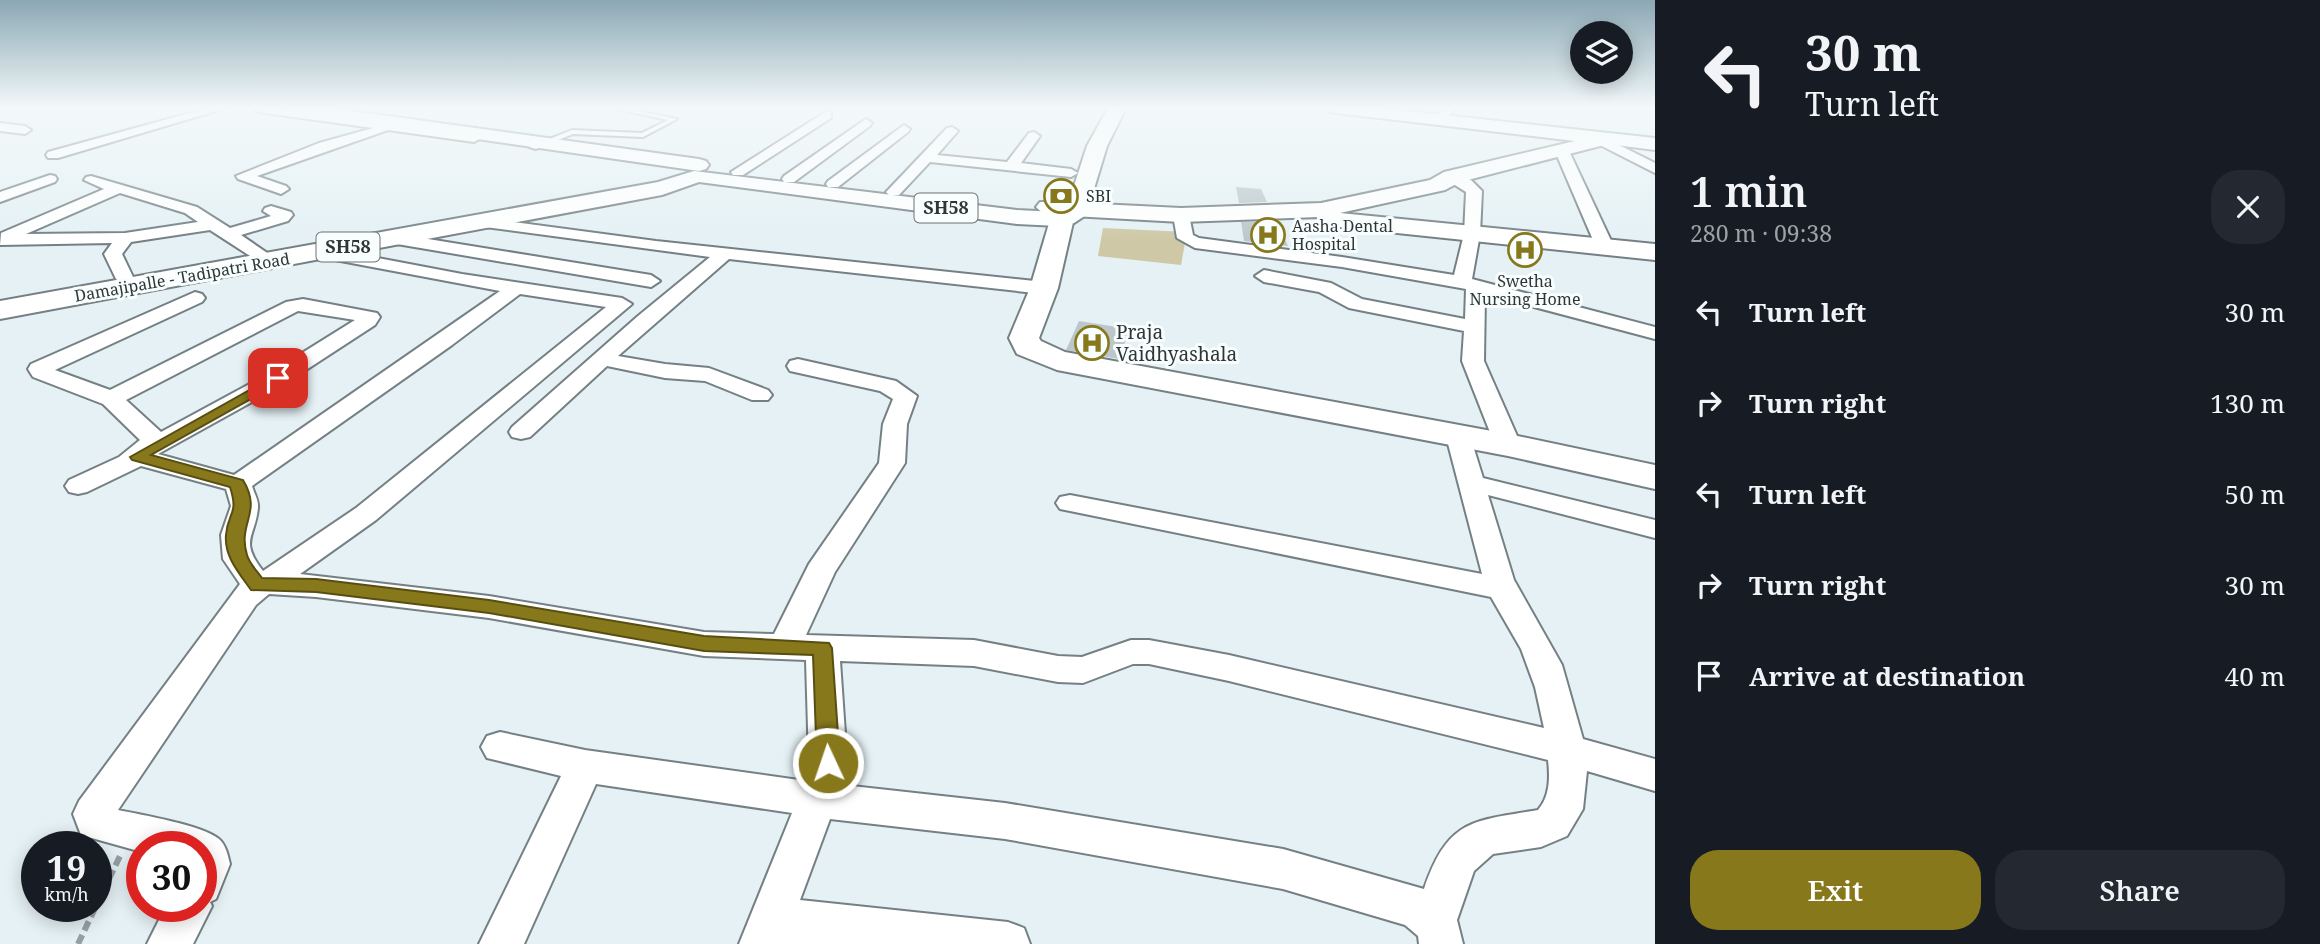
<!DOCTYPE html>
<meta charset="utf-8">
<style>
body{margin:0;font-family:"Noto Serif",serif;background:#242831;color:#f1f3f6;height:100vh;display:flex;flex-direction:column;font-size:26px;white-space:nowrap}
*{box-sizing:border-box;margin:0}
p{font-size:23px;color:#9ea1a6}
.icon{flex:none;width:38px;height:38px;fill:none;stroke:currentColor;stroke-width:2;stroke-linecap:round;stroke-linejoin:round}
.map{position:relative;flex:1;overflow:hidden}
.sheet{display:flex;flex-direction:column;background:#171b24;width:665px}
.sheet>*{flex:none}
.hud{background:#171b24;color:#f1f3f6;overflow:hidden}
.fabs{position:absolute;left:1570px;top:21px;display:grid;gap:14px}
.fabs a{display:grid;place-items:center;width:63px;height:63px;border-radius:50%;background:#171b24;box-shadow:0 4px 18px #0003;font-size:35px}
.speed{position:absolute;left:21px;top:831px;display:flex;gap:14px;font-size:35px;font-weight:700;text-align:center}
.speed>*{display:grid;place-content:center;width:91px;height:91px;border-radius:50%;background:#171b24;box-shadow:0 4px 18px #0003;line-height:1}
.speed small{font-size:18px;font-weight:400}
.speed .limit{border:10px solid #d22;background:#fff;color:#111}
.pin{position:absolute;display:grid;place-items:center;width:60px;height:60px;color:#fff;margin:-30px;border-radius:14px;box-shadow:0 4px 10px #0006}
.me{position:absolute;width:77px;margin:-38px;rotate:357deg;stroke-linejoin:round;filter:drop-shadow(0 0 5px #0008)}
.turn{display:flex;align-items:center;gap:24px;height:147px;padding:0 35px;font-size:32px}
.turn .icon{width:91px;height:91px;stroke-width:2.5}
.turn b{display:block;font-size:49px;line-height:60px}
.round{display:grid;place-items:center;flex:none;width:74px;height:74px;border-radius:28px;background:#242831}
.head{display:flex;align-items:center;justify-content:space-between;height:119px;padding:0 35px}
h1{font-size:42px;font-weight:600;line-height:52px}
.cta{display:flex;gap:14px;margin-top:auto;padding:14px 35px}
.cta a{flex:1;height:80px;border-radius:28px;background:#87781c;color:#fff;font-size:28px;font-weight:600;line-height:80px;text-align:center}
.cta a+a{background:#242831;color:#f1f3f6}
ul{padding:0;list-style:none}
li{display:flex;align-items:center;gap:21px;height:91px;padding:0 35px}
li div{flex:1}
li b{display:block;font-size:26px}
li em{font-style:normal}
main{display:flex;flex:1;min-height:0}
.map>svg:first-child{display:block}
.green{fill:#cec8a6}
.building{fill:#bcc7cb}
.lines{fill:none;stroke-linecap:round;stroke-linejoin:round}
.lane-casing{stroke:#758084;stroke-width:4}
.street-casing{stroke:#758084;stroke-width:4}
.secondary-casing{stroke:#758084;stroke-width:4}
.primary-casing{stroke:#758084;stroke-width:4}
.path{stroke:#969fa2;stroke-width:6;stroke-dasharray:10 5;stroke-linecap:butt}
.lane{fill:#fff;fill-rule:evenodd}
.street{fill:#fff;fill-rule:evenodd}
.secondary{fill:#fff;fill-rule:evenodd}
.primary{fill:#fff;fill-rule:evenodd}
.route{fill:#87781c;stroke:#584e12;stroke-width:2}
.labels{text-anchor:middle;stroke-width:6;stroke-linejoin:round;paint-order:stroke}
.far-poi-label{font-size:16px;fill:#303536;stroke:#f8fdfe;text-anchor:start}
.far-street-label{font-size:16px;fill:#303536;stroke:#f8fdfe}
.shield{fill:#f8fdfe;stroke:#6c7172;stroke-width:2}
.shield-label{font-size:18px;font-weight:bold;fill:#303536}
.poi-label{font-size:19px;fill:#303536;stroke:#f8fdfe;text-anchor:start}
</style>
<main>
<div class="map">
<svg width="1655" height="944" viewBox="0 0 1655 944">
<rect width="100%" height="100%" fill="#e5f1f5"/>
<path class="green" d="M1103,228L1187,232L1181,265L1098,256Z"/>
<path class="building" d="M1236,187L1261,189L1267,202L1239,203Z
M1276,221L1288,246L1244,241L1241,222Z
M1079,321L1130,329L1119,359L1066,350Z"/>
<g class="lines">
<g class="lane-casing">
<path id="lane" d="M612,108H623L677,119L643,137L573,134L536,149L529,147L572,130L642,133L668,120Z"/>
</g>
<g class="street-casing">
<path id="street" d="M208,108H226L58,158H48L46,155L48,152Z
M252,108H281L474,134L481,138L474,142L388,130L257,176L286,186L289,189L281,194L238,179L236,176L319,143L373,128L258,112Z
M1444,108H1456L1443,122H1435L1433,119Z
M827,111L831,112V118L743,175H733L731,172Z
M866,119L872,123L870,126L794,182H784L782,179L784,176Z
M0,123L25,126L31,130L25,134L0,131Z
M904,125L910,129L908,132L838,187H828L826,184L828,181Z
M952,127L958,131L937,155L1007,162L1029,133L1034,132L1040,136L1021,163L1071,169L1078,173L1071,177L930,162L899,195H889L886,192L889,189L947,128Z
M1601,136L1655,163V173L1596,143V137Z
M1562,147L1569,151L1614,247L1611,251L1605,252L1596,247L1555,151Z
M1452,173L1471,180L1482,191L1480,234L1472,279L1655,327V339L1485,294L1484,361L1521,445L1517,450L1508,453L1499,450L1495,445L1462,361L1464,331L1349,308L1319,292L1264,282L1255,276L1264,270L1331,283L1362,299L1465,319L1466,289L1342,267L1195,248L1177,238L1173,215L1181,210L1189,215L1193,235L1199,238L1342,257L1454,275L1464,234L1466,192L1447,180L1445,177Z
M50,175L55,176L57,179L55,182L0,202V192Z
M91,176L197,207L230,228L271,216L263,211L265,208L271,206L291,212L293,215L288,221L241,235L279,261L276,265H264L210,230L131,242L122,254L134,279L125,285L116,279L104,254L112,243L0,245L1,233L104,189L84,180L86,177ZM120,193L185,213L198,222L125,233L26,234Z
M476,217L656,241L1044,282L1053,288L1044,294L729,259L618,356L665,364L709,368L768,390L772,395L768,400H752L705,381L665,378L607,366L530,437L521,439L512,437L509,432L512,427L638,316L710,257L470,225L468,222L470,219Z
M391,233L651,275L660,281L651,287L385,242L383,238L385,234Z
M320,247L462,274L622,298L632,304L376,520L300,574L489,596L704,632L774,634L809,564L879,463L883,424L893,399L880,391L790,371L787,366L790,361L798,359L896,381L917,396L907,424L905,463L835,572L806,635L974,640L1058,656L1082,657L1131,640H1149L1229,655L1544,728L1535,687L1521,649L1491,597L1070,511L1060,509L1056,503L1060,497L1070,495L1482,574L1446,436L1449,431L1458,429L1467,431L1470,436L1483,478L1655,520V538L1488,495L1514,580L1562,665L1583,739L1655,759V791L1587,771L1583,809L1567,836L1541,847L1493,854L1474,871L1457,920L1463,944H1419L1418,936L1405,925L1283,889L1005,839L830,819L800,900L1008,922L1024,928L1030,944H739L792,813L596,784L524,944H479L561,776L487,758L481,747L487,736L500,732L585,750L806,781L809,763L806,660L704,656L489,618L316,597L269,594L256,605L118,810C142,815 202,825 219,839C226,845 228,856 230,864L216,899L210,902L212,906L193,944H147L166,906H201V847H142V852L81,835L73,814L79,801L240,584L223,559L221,535L231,506L226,489L141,466L87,492L78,494L69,492L65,486L69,480L119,457L140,440L103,404L33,377L28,369L31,364L195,292L202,294L205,298L202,302L55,370L110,390L286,302L303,299L377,313L380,317L375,325L286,383L158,454L234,475L500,291L314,256L311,252ZM520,294L606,307L356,508L263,571C239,540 255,538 258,508C259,501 254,493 252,486L452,345ZM298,311L355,320L270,373L161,432L126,400ZM840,661L974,666L1058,682L1083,683L1133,664H1149L1229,681L1548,760C1550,778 1550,796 1538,810C1472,821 1448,819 1424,889L1283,849L1005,803L843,785L847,763Z"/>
</g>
<g class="secondary-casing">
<path id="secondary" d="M1328,108H1379L1655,138V150L1608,144L1460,182L1445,190L1340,213L1655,244V260L1330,226L1322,224L1319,217L1181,222L1072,216L1074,218L1058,288L1039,338L1041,341L1065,352L1508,434L1655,465V489L1508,456L1057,370L1017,354L1009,338L1030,288L1050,220L1036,207L1040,202H1056L1066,210L1070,205L1078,203L1181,208L1321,203L1430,180L1444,172L1575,141L1336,113L1330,112Z"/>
</g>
<g class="primary-casing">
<path id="primary" d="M287,108H331L699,159L706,161L709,165L706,169L699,171L296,113Z
M1108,108H1126L1107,146L1086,215L1074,223L1058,226L1017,224L699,182L662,195L0,319V301L658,182L694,171L1017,210L1058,212L1067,207L1087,146Z"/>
</g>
<path class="path" d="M96,906L120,856
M78,944L96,906"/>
<use href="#lane" class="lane"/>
<use href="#street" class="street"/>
<use href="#secondary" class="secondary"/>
<use href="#primary" class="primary"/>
</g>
<linearGradient id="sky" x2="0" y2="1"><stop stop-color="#8ba8b4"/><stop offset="0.45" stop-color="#f3f9fa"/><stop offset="1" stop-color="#f3f9fa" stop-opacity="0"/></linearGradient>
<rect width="1655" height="240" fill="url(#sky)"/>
<path class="route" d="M278,374L283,375V381L151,455L243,480C263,513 237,523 247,555C249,563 257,571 262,578L316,579L489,600L704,636L829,643L832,648L840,763L836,770L828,773L820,770L817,763L813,655L704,651L489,613L316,592L251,590C240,574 224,557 226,535C228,511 239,515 230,487L132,460L130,457Z"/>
<defs>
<g id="bank-ring" transform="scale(1.75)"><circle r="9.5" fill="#f8fdfe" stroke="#87781c" stroke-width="1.5"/><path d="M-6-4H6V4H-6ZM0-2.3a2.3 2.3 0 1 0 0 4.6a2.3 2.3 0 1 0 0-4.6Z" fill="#87781c"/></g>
<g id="hospital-ring" transform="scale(1.75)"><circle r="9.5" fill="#f8fdfe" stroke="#87781c" stroke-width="1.5"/><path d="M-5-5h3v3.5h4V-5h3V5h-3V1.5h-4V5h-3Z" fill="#87781c"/></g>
</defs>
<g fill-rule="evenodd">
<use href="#bank-ring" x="1061" y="196"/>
<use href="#hospital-ring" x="1268" y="235"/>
<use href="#hospital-ring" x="1525" y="250"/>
<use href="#hospital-ring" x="1092" y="343"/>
</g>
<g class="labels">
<g class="far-poi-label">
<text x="1086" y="202">SBI</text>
<text x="1292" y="232">Aasha Dental<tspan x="1292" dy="18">Hospital</tspan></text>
<text x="1525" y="287" text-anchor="middle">Swetha<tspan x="1525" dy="18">Nursing Home</tspan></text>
</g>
<g class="far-street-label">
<text transform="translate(182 277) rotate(-10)" y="6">Damajipalle - Tadipatri Road</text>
</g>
<g class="shield">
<rect x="914.5" y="193.5" width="63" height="29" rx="5"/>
<rect x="316.5" y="232.5" width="63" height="29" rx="5"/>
</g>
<g class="shield-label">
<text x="946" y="214">SH58</text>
<text x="348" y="253">SH58</text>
</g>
<g class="poi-label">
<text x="1116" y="339">Praja<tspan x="1116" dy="22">Vaidhyashala</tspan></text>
</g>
</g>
</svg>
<div class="fabs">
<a><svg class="icon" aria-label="layers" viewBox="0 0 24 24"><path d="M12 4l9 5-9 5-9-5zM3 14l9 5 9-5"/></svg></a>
</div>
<div class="speed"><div>19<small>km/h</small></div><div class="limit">30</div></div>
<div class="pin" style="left:278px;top:378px;background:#d93025"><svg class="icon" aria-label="arrive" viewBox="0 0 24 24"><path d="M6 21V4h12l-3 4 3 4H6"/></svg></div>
<svg class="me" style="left:828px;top:763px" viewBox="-20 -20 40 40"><circle r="17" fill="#87781c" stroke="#fff" stroke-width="3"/><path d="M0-11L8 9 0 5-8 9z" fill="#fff"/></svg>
</div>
<section class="sheet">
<div class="hud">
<div class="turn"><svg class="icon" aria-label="left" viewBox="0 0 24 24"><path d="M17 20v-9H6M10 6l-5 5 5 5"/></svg><div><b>30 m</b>Turn left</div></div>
</div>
<div class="head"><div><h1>1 min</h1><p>280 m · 09:38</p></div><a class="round"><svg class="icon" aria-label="close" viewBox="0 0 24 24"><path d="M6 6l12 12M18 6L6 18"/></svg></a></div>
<ul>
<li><svg class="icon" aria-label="left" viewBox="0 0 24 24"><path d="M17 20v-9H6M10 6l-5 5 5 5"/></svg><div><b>Turn left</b></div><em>30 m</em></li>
<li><svg class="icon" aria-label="right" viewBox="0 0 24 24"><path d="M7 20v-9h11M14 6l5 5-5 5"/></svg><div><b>Turn right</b></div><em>130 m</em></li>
<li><svg class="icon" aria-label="left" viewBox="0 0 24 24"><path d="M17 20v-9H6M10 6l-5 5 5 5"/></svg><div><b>Turn left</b></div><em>50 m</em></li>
<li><svg class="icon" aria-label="right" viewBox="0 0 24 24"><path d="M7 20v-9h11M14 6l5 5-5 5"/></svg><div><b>Turn right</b></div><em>30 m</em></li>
<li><svg class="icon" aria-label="arrive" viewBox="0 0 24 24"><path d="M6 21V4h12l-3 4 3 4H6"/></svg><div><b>Arrive at destination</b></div><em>40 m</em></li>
</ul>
<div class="cta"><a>Exit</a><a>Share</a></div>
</section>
</main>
